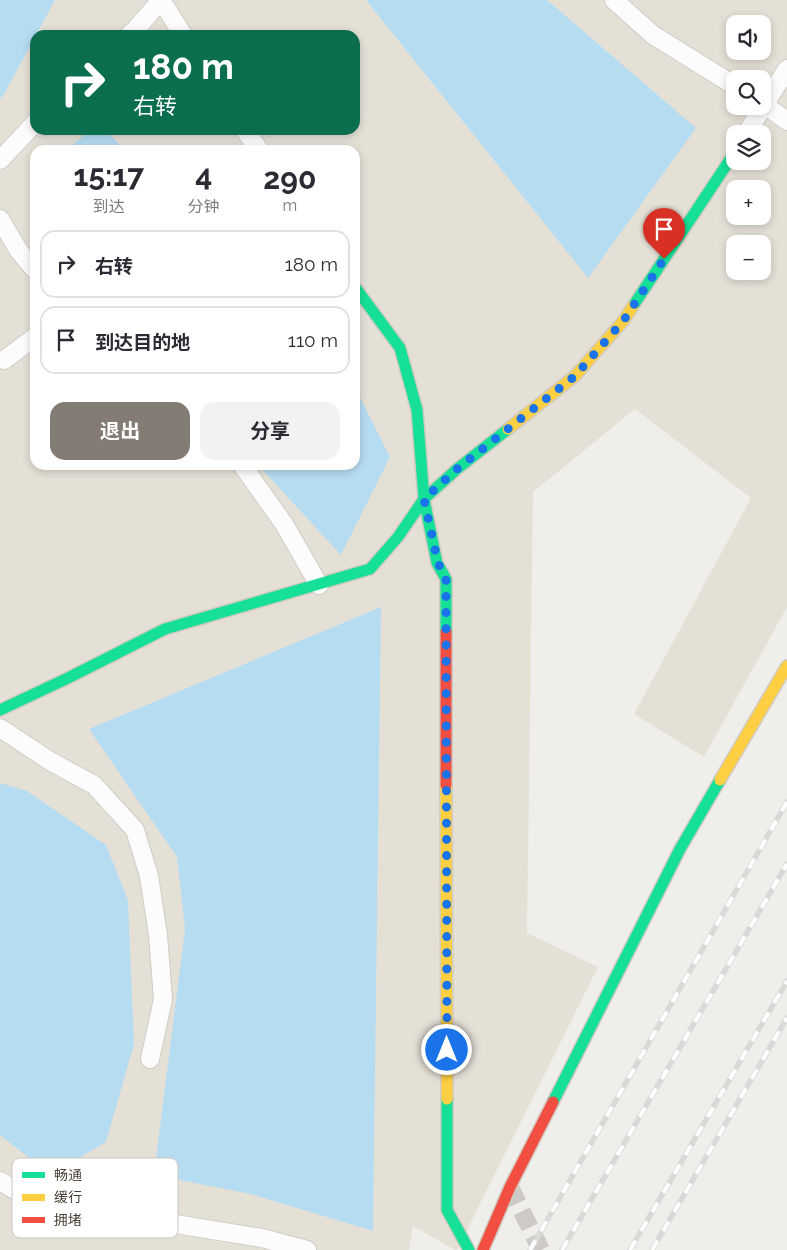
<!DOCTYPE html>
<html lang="zh">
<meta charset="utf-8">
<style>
body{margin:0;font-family:Raleway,"Noto Sans SC",sans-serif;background:#f2f2f3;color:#2b2b33;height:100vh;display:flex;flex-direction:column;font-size:19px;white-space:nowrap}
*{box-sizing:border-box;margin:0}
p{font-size:16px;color:#7c7c81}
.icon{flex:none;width:28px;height:28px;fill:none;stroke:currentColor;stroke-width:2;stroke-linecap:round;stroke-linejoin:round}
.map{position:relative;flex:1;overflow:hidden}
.drawer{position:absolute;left:30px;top:145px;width:330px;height:325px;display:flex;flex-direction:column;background:#fff;border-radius:15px;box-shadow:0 2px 8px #0003}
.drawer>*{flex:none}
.banner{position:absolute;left:30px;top:30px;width:330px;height:105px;border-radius:15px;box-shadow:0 2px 8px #0003;background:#0b6e4f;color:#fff;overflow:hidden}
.controls{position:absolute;left:726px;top:15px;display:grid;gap:10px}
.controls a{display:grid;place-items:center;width:45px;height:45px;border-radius:10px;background:#fff;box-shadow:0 2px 8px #0003;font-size:25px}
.pin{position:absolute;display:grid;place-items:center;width:42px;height:42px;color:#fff;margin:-51px -21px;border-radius:50% 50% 50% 0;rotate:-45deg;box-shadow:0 0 5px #0007}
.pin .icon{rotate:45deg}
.me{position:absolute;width:55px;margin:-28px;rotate:0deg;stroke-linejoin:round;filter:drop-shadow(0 0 4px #0008)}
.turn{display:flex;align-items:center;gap:18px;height:105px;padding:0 20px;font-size:22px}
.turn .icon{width:65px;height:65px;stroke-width:2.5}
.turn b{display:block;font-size:35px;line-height:42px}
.eta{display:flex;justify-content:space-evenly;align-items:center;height:85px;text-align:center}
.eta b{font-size:30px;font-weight:700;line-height:35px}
.button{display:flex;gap:10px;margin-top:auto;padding:10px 20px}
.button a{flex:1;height:58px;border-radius:15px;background:#827c74;color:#fff;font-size:20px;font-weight:700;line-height:58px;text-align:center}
.button a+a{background:#f2f2f3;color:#2b2b33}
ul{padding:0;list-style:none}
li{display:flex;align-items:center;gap:15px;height:68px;margin:0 10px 8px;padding:0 10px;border:2px solid #e1e1e2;border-radius:15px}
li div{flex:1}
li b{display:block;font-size:19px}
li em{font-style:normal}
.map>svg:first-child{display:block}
.residential{fill:#e5e0d6;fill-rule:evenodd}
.water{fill:#b6dcf2}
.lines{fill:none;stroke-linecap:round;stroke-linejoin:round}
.street-tunnel{stroke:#cecbc6;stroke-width:18;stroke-dasharray:18 9;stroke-linecap:butt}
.street-casing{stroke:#ceccc7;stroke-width:20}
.fast-casing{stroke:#d0cbc0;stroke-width:14}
.slow-casing{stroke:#d0cbc0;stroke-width:14}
.jam-casing{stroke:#d0cbc0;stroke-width:14}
.street{stroke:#fdfcfc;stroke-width:18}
.fast{stroke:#16e098;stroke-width:11}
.slow{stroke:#ffcf43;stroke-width:11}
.jam{stroke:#f24e42;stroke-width:11}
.rail-casing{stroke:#d9d9d8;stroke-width:5.5}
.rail{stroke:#fff;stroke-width:4;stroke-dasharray:11;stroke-linecap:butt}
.route{stroke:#1a73e8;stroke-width:9;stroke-dasharray:0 16.2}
.key{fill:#fff;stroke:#c8c5c2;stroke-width:1}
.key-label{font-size:14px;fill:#473f34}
</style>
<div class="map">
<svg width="787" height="1250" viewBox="0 0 787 1250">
<rect width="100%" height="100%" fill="#f0eeea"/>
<path class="residential" d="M0,0H787V607L704,757L634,714L751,498L635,409L533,492L527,933L598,967L457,1250H455L413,1226L409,1250H0ZM735,24H762V51H735ZM35,35H355V130H35ZM735,79H762V106H735ZM735,134H762V161H735ZM35,150H355V465H35ZM735,189H762V216H735ZM735,244H762V271H735Z"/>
<path class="water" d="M0,0H55L36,35H35V37L3,96L0,98Z
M366,0H547L696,128L588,278Z
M90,130H105L125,150H66Z
M355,388L390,457L341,555L258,465H355Z
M381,607L373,1231L251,1194L154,1175L185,929L177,857L89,729Z
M0,783L27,791L106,845L128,900L134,1044L106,1142L51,1175L0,1135Z"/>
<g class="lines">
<path class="street-tunnel" d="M510,1187L541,1250"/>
<g class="street-casing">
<path id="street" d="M161,0L183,35
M614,0L653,35L735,86
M129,35L136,29L161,0
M762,103L787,121
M245,130L259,150
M746,134L787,69
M0,160L35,123
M0,219L19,251L35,270
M4,360L35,337
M242,465L284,524L319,585
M0,728L50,761L94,785L135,830L149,876L158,935L163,999L150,1059
M0,1181L61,1218L95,1217L163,1222L262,1238L307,1250"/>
</g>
<g class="fast-casing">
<path id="fast" d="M355,287L400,348L417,410L424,499L437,563L446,579V632
M633,306L735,152
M0,710L68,678L165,629L370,569L398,537L424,499L457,469L508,429
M447,1099V1210L469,1250
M553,1102L680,849L720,780"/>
</g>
<g class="slow-casing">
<path id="slow" d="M508,429L575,376L624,320L633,306
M720,780L787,666
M446,785L447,1099"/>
</g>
<g class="jam-casing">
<path id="jam" d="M446,632V785
M483,1250L510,1187L553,1102"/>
</g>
<use href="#street" class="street"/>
<use href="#fast" class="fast"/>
<use href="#slow" class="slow"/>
<use href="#jam" class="jam"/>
<g class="rail-casing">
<path id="rail" d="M530,1250L787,802
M562,1250L787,864
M630,1250L787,981
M652,1250L787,1018"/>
</g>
<use href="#rail" class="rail"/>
</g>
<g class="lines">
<path class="route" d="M447,1050L446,579L438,563L424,499L457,469L575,376L624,320L664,259"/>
</g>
<rect x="12" y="1158" width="166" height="80" rx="8" class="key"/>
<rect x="22" y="1172" width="23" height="6" fill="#16e098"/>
<rect x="22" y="1194" width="23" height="7" fill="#ffcf43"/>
<rect x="22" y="1217" width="23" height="6" fill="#f24e42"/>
<g class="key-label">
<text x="54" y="1180">畅通</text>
<text x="54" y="1202">缓行</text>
<text x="54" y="1225">拥堵</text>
</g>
</svg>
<div class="controls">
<a><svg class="icon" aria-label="sound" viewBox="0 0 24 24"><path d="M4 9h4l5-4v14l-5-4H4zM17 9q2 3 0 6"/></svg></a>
<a><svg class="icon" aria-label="search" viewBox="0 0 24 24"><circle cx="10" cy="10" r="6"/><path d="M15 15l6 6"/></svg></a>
<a><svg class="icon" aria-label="layers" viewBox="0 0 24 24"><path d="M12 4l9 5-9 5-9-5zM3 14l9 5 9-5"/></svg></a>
<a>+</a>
<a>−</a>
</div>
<div class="pin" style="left:664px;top:259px;background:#d93025"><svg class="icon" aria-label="arrive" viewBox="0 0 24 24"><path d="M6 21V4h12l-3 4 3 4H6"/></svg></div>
<svg class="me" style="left:447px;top:1050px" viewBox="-20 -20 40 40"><circle r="17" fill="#1a73e8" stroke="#fff" stroke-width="3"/><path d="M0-11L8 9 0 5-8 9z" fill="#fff"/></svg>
<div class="banner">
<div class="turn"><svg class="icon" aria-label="right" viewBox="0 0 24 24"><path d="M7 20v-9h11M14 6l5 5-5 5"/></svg><div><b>180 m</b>右转</div></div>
</div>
<section class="drawer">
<div class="eta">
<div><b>15:17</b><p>到达</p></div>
<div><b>4</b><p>分钟</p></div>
<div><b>290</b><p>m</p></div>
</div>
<ul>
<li><svg class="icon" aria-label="right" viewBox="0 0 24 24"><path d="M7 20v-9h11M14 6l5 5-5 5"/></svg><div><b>右转</b></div><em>180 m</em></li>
<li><svg class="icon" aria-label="arrive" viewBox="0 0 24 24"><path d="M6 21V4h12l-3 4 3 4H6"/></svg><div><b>到达目的地</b></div><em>110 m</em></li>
</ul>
<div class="button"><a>退出</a><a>分享</a></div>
</section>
</div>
